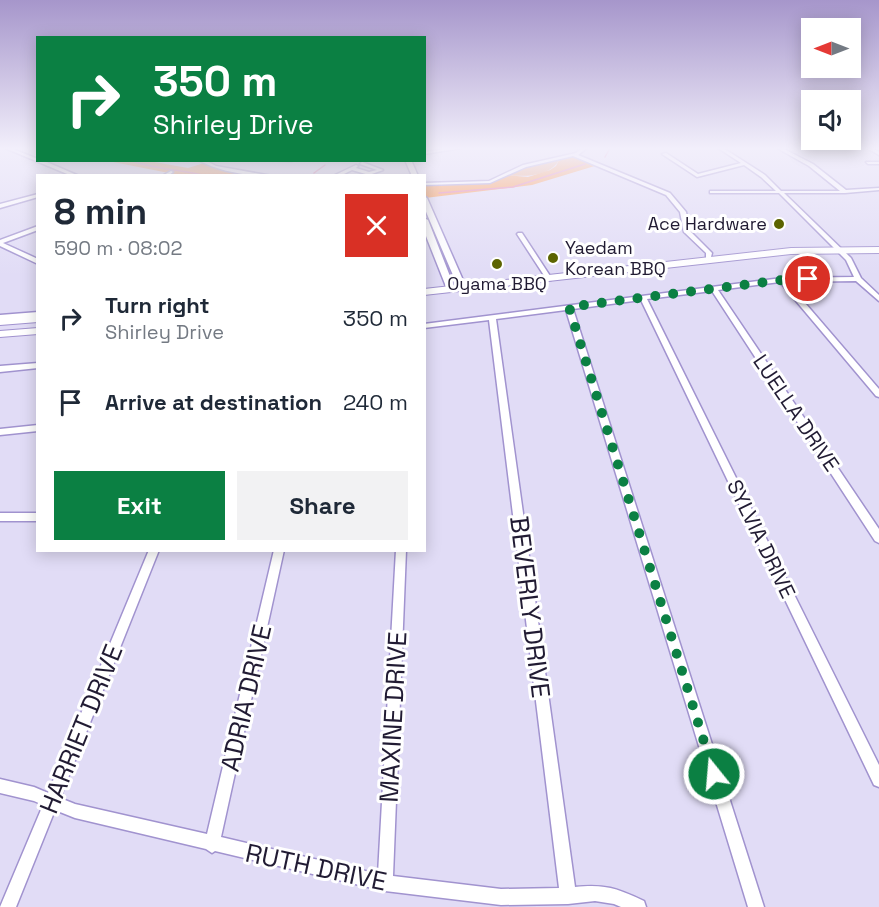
<!DOCTYPE html>
<meta charset="utf-8">
<style>
body{margin:0;font-family:"Space Grotesk",sans-serif;background:#f2f2f3;color:#1f2937;height:100vh;display:flex;flex-direction:column;font-size:22px;white-space:nowrap}
*{box-sizing:border-box;margin:0}
p{font-size:20px;color:#747a83}
.icon{flex:none;width:33px;height:33px;fill:none;stroke:currentColor;stroke-width:2;stroke-linecap:round;stroke-linejoin:round}
.map{position:relative;flex:1;overflow:hidden}
.details{position:absolute;left:36px;top:174px;width:390px;height:378px;display:flex;flex-direction:column;background:#fff;border-radius:0px;box-shadow:0 3px 15px #0003}
.details>*{flex:none}
.banner{position:absolute;left:36px;top:36px;width:390px;height:126px;border-radius:0px;box-shadow:0 3px 15px #0003;background:#0b8043;color:#fff;overflow:hidden}
.needle{width:39px;rotate:270deg}
.controls{position:absolute;left:801px;top:18px;display:grid;gap:12px}
.controls a{display:grid;place-items:center;width:60px;height:60px;border-radius:0px;background:#fff;box-shadow:0 3px 15px #0003;font-size:30px}
.pin{position:absolute;display:grid;place-items:center;width:51px;height:51px;color:#fff;margin:-26px;border:3px solid #fff;border-radius:50%;box-shadow:0 2px 6px #0007}
.me{position:absolute;width:66px;margin:-33px;rotate:343deg;stroke-linejoin:round;filter:drop-shadow(0 0 4px #0008)}
.turn{display:flex;align-items:center;gap:21px;height:126px;padding:0 18px;font-size:27px}
.turn .icon{width:78px;height:78px;stroke-width:2.5}
.turn b{display:block;font-size:42px;line-height:51px}
.round{display:grid;place-items:center;flex:none;width:63px;height:63px;border-radius:0px;background:#f2f2f3}
.overview{display:flex;align-items:center;justify-content:space-between;height:102px;padding:0 18px}
h1{font-size:36px;font-weight:700;line-height:45px}
.button{display:flex;gap:12px;margin-top:auto;padding:12px 18px}
.button a{flex:1;height:69px;border-radius:0px;background:#0b8043;color:#fff;font-size:24px;font-weight:700;line-height:69px;text-align:center}
.button a+a{background:#f2f2f3;color:#1f2937}
ul{padding:0;list-style:none}
li{display:flex;align-items:center;gap:18px;height:84px;padding:0 18px}
li div{flex:1}
li b{display:block;font-size:22px}
li em{font-style:normal}
.map>svg:first-child{display:block}
.green{fill:#ee9e66}
.forest{fill:#fe923e}
.lines{fill:none;stroke-linecap:round;stroke-linejoin:round}
.stream{stroke:#e46a9f;stroke-width:1.5}
.minor-casing{stroke:#a193cf;stroke-width:3}
.tertiary-casing{stroke:#a193cf;stroke-width:3}
.secondary-casing{stroke:#a193cf;stroke-width:2}
.primary-casing{stroke:#a193cf;stroke-width:3}
.minor{fill:#fff;fill-rule:evenodd}
.tertiary{fill:#fff;fill-rule:evenodd}
.secondary{fill:#fff;fill-rule:evenodd}
.primary{fill:#fff;fill-rule:evenodd}
.route{stroke:#0b8043;stroke-width:10;stroke-dasharray:0 18}
.poi-dot{fill:#5c6401;stroke:#fff;stroke-width:2}
.labels{text-anchor:middle;stroke-width:6;stroke-linejoin:round;paint-order:stroke}
.far-poi-label{font-size:18px;fill:#211b33;stroke:#fff;text-anchor:end}
.street-label{font-size:21px;fill:#211b33;stroke:#fff}
.near-street-label{font-size:26px;fill:#211b33;stroke:#fff}
</style>
<div class="map">
<svg width="879" height="907" viewBox="0 0 879 907">
<rect width="100%" height="100%" fill="#e1dcf6"/>
<path class="green" d="M560,158C552,177 524,177 506,175L525,166Z"/>
<path class="forest" d="M574,155L598,165L532,185L425,198L424,184H480L506,175L528,177L550,170L556,166L560,158Z
M108,161H149L188,168L204,163L215,167L270,175H179Z"/>
<g class="lines">
<path class="stream" d="M605,157L610,148
M130,160C154,170 181,169 206,176
M314,173L325,165
M439,193L513,187L585,164"/>
<g class="minor-casing">
<path id="minor" d="M5,148H10L38,159V160H42L79,176H72Z
M452,148H462L424,154V152Z
M582,148H587L578,155L670,193L686,212L690,231L712,253L710,261H706V253L684,232L680,212L666,195L573,156L526,167L490,183L424,185V183L489,181L523,165L576,153Z
M718,148H723L765,175L781,191H840L809,166L777,148H782L813,164L846,190L879,188V190L845,193H784L851,258L861,278L879,295V301L856,281L787,282L879,389V397L876,396L780,282L718,290L879,529V543L875,541L712,291L647,299L879,765V787L874,785L641,300L573,309L764,907H748L566,310L496,319L575,887C605,884 616,888 644,901L646,907H621L614,904L595,901L568,904L501,905L385,891L215,851L212,853L206,849L75,818L55,810L16,907H0L43,805L34,801L0,793V779L34,787L48,793L149,550H159L60,798L75,804L207,834L274,550H284L221,837L378,874L396,550H406L393,876L501,889L559,888L489,320L424,328V324L782,278L854,277L846,260L779,193H710V191H776L761,177L744,165L697,177L662,154L666,153L698,174L741,163Z
M867,148H872L879,152V155Z
M198,160H205L216,166L272,176C248,176 220,172 198,160Z
M261,160H294L292,161Z
M362,162L383,170L369,175L352,170L340,176H333L356,165L358,166L356,168L369,172L377,170L360,164Z
M866,162H879V164H868Z
M171,171L173,172L168,176H162Z
M38,194V197L0,208V204Z
M38,226V230L3,243L38,259V264L0,246V240Z
M518,233H522L552,279L551,280H547L517,234Z
M38,363V368L0,372V366Z
M38,425V431L0,435V429Z
M0,513H38V521H0Z"/>
</g>
<g class="tertiary-casing">
<path id="tertiary" d="M405,160H411L418,176H412Z
M424,196L427,198L466,287L465,289L458,287L424,207Z
M424,218L428,220L455,289L454,291L447,289L424,231Z"/>
</g>
<g class="secondary-casing">
<path id="secondary" d="M879,247V253L791,254L424,295V289L791,248Z
M38,316V322L0,325V319Z
M38,328V334L0,337V331Z"/>
</g>
<g class="primary-casing">
<path id="primary" d="M38,312V318L0,321V315Z"/>
</g>
<use href="#minor" class="minor"/>
<use href="#tertiary" class="tertiary"/>
<use href="#secondary" class="secondary"/>
<use href="#primary" class="primary"/>
</g>
<linearGradient id="sky" x2="0" y2="1"><stop stop-color="#a696cb"/><stop offset="0.54" stop-color="#f2effb"/><stop offset="1" stop-color="#f2effb" stop-opacity="0"/></linearGradient>
<rect width="879" height="275" fill="url(#sky)"/>
<g class="lines">
<path class="route" d="M714,774L569,307L782,280L808,279"/>
</g>
<g class="poi-dot">
<circle cx="779" cy="224" r="6"/>
<circle cx="553" cy="258" r="6"/>
<circle cx="497" cy="264" r="6"/>
</g>
<g class="labels">
<g class="far-poi-label">
<text x="767" y="230">Ace Hardware</text>
<text x="565" y="254" text-anchor="start">Yaedam<tspan x="565" dy="21">Korean BBQ</tspan></text>
<text x="497" y="290" text-anchor="middle">Oyama BBQ</text>
</g>
<g class="street-label">
<text transform="translate(796 413) rotate(56)" y="7">LUELLA DRIVE</text>
<text transform="translate(761 539) rotate(64)" y="7">SYLVIA DRIVE</text>
</g>
<g class="near-street-label">
<text transform="translate(530 607) rotate(83)" y="9">BEVERLY DRIVE</text>
<text transform="translate(246 698) rotate(-77)" y="9">ADRIA DRIVE</text>
<text transform="translate(393 717) rotate(-87)" y="9">MAXINE DRIVE</text>
<text transform="translate(81 729) rotate(-68)" y="9">HARRIET DRIVE</text>
<text transform="translate(316 867) rotate(12)" y="9">RUTH DRIVE</text>
</g>
</g>
</svg>
<div class="controls">
<a><svg class="needle" viewBox="-14 -14 28 28"><path d="M0-13l5 13h-10z" fill="#e53935"/><path d="M0 13l5-13h-10z" fill="#747a83"/></svg></a>
<a><svg class="icon" aria-label="sound" viewBox="0 0 24 24"><path d="M4 9h4l5-4v14l-5-4H4zM17 9q2 3 0 6"/></svg></a>
</div>
<div class="pin" style="left:808px;top:279px;background:#d93025"><svg class="icon" aria-label="arrive" viewBox="0 0 24 24"><path d="M6 21V4h12l-3 4 3 4H6"/></svg></div>
<svg class="me" style="left:714px;top:774px" viewBox="-20 -20 40 40"><circle r="17" fill="#0b8043" stroke="#fff" stroke-width="3"/><path d="M0-11L8 9 0 5-8 9z" fill="#fff"/></svg>
<div class="banner">
<div class="turn"><svg class="icon" aria-label="right" viewBox="0 0 24 24"><path d="M7 20v-9h11M14 6l5 5-5 5"/></svg><div><b>350 m</b>Shirley Drive</div></div>
</div>
<section class="details">
<div class="overview"><div><h1>8 min</h1><p>590 m · 08:02</p></div><a class="round" style="background:#d93025;color:#fff"><svg class="icon" aria-label="close" viewBox="0 0 24 24"><path d="M6 6l12 12M18 6L6 18"/></svg></a></div>
<ul>
<li><svg class="icon" aria-label="right" viewBox="0 0 24 24"><path d="M7 20v-9h11M14 6l5 5-5 5"/></svg><div><b>Turn right</b><p>Shirley Drive</p></div><em>350 m</em></li>
<li><svg class="icon" aria-label="arrive" viewBox="0 0 24 24"><path d="M6 21V4h12l-3 4 3 4H6"/></svg><div><b>Arrive at destination</b></div><em>240 m</em></li>
</ul>
<div class="button"><a>Exit</a><a>Share</a></div>
</section>
</div>
